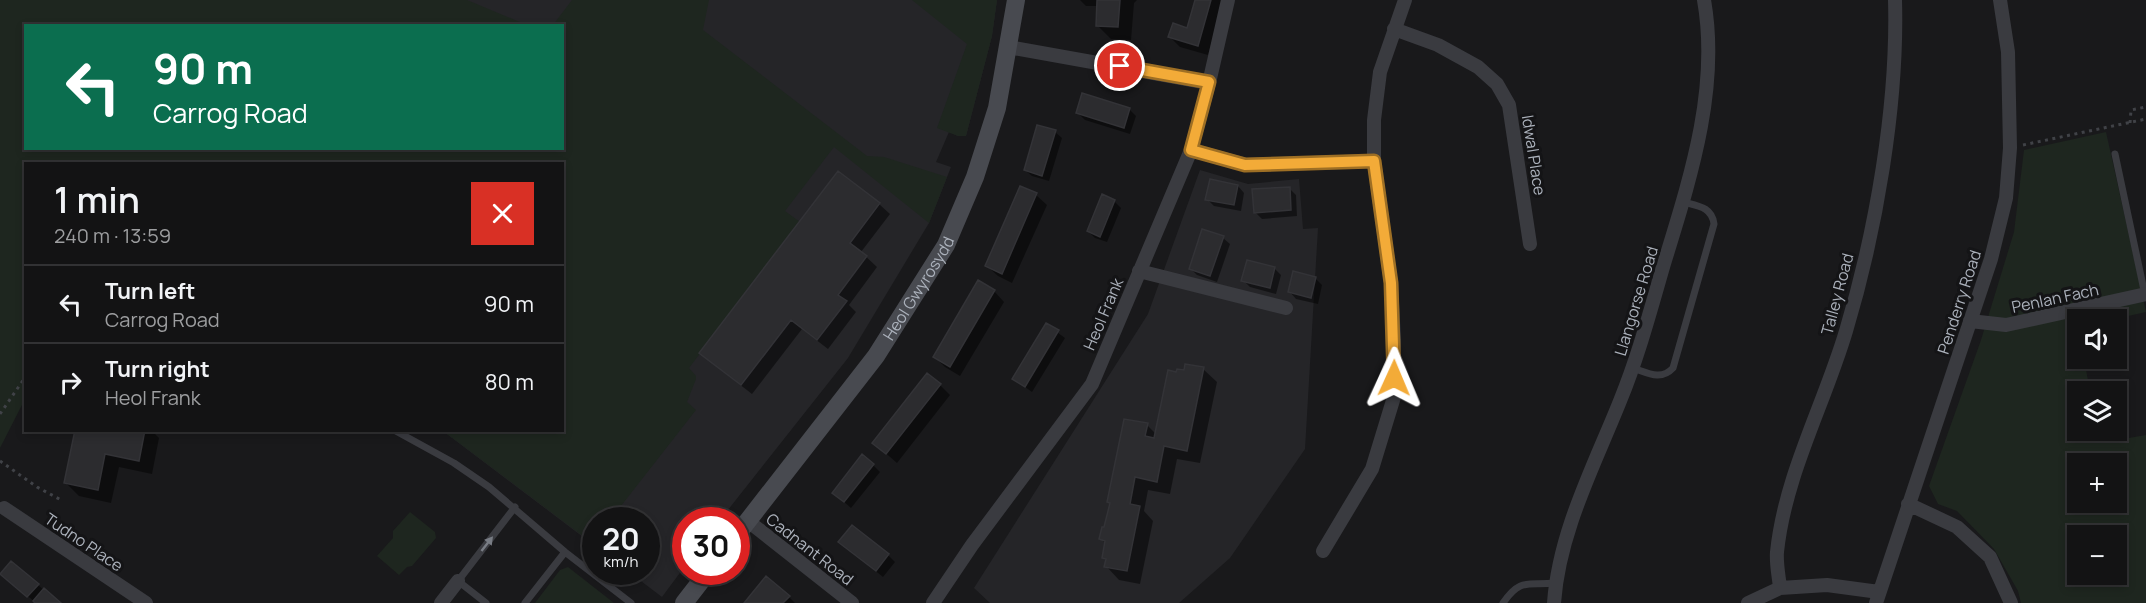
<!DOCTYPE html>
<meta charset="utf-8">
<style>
body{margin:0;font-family:Manrope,sans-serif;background:#202022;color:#f1f3f6;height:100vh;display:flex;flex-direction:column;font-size:22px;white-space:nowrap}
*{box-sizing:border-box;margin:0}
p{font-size:20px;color:#9d9ea0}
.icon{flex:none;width:33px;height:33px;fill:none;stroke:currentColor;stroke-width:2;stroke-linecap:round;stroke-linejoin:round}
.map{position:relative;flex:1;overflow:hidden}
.sheet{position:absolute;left:24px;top:162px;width:540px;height:270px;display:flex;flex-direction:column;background:#131314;border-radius:0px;box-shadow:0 3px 9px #0003,0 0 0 2px #323234}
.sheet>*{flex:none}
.banner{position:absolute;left:24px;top:24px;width:540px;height:126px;border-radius:0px;box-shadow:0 3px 9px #0003,0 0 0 2px #323234;background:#0b6e4f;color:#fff;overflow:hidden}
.fabs{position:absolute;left:2067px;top:309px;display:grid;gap:12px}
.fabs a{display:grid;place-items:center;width:60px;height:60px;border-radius:0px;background:#131314;box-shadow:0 3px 9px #0003,0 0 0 2px #323234;font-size:30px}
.speed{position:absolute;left:582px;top:507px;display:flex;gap:12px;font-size:30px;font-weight:700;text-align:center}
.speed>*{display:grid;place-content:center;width:78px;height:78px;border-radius:50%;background:#131314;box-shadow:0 3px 9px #0003,0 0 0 2px #323234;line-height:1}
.speed small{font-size:15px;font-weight:400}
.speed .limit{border:9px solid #d22;background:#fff;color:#111}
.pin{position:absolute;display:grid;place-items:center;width:51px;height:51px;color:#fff;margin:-26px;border:3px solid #fff;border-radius:50%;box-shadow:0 2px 6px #0007}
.me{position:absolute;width:66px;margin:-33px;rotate:1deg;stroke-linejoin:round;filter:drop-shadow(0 0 4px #0008)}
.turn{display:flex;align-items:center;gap:21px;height:126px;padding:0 30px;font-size:27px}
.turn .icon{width:78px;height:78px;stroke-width:2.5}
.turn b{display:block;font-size:42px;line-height:51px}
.round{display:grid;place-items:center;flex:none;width:63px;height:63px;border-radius:0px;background:#202022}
.head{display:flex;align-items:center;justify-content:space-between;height:102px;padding:0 30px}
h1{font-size:36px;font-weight:600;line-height:45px}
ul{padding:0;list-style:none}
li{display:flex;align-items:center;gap:18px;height:78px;padding:0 30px;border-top:2px solid #323234}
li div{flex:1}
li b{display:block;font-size:22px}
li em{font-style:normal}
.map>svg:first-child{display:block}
.built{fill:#252528}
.green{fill:#1e261f;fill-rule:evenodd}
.shadow{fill:#0007}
.building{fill:#2c2c2f;stroke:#333337;stroke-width:1.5}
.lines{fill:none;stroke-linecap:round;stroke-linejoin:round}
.path{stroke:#404247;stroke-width:3;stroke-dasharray:3 4.5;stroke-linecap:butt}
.lane{stroke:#3a3b40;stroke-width:7}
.street{stroke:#3a3b40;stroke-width:14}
.secondary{stroke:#484a50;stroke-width:18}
.oneway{fill:#787c84}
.route-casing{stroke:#9e6f24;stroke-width:15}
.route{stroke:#f3ab38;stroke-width:10}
.labels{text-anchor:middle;stroke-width:6;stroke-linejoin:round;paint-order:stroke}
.street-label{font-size:16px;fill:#abb1bb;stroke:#141416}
</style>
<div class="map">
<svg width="2146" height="603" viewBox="0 0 2146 603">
<rect width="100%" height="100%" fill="#19191b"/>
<path class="built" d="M232,0H997L992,36L966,136H958L949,132L936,162L951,167L929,223L848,358L720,520H686L685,566L662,597L629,572H646V520H596L595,546L443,431L562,430V164H126L136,148H562V26L215,25Z
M1200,170L1248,184L1299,179L1303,229L1318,228L1305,449L1230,558L1179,603H990L974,588L1148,314Z"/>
<path class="green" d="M0,0H467L527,25L26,26V148H562V26L553,25L572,0H709L703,30L867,156L884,157L947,177L929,223L834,147L785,211L800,222L689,368L696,376V379L687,402L696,410L610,520H596L595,539L592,543L443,431L562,430V164H26L25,399L0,448Z
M912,0H997L992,36L966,136H958L937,128L967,44Z
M2106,132L2146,312L2115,319L2078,320V358L2084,359L2090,391L2078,392V430L2098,431L2100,443L2146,435V603H2021L2018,591L1994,549L1957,511L1938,504L1929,486L1981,340L2014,232L2024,150ZM2078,464H2116V502H2078ZM2078,536H2116V574H2078Z
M410,512L435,532L436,538L412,566L407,567L399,575L377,556L393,538V531Z
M568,567L614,603H535L560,570Z"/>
<path class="shadow" d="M1080,0H1137L1134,3L1131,40L1111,39L1098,26L1099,6H1086Z
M1197,0H1224L1208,55L1180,47L1170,37L1188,29Z
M1129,109L1136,116L1130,134L1085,120L1078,113Z
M1055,132L1062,138L1049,181L1032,176L1025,170Z
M838,173L879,204L890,214L861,252L877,267L849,305L856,312L828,349L802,329L752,394L712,363L701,353Z
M1238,186L1244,193L1241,211L1214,206L1207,199Z
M1021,188L1036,195L1047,205L1012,283L998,276L987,266Z
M1289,188L1296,195L1297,216L1262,219L1255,212Z
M1114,201L1121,208L1107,242L1095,238L1088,231Z
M1223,238L1230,244L1217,282L1197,275L1190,268Z
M1274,268L1281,275L1276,294L1250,287L1243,280Z
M1315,278L1322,285L1318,304L1296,299L1290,292Z
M994,291L1004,302L960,376L945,367L935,357Z
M1047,325L1065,338L1032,392L1014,379Z
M1203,369L1217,382L1200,463L1177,459L1170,494L1148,490L1144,511L1153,521L1140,584L1119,580L1106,566L1107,561L1103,558L1106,544L1101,539L1106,529L1111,504L1109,502L1147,425L1156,434L1177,374Z
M940,385L950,395L897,463L874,443Z
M77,430H151L159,438L152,474L119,467L111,503L79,496L66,483Z
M873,465L880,472L851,508L834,493Z
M847,548L888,555L895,562L883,577Z
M9,581L38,585L59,603L35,602Z
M789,597L795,603H746Z"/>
<path class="building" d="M1097,0H1120L1118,27L1096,26Z
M1195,0H1211L1198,46L1168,37L1173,23L1187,28Z
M1082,93L1130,108L1124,128L1076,113Z
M1037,125L1056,130L1042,176L1024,170Z
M838,171L880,203L850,243L867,256L838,295L847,301L817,340L791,320L741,385L699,353Z
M1210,179L1238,185L1234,205L1205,200Z
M1020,186L1037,193L1002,274L985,266Z
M1290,187L1291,210L1254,213L1252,189Z
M1102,194L1115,200L1100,237L1087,231Z
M1202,229L1224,236L1210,276L1189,269Z
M1247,260L1275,267L1270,288L1241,281Z
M1293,271L1316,277L1311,298L1288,292Z
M978,280L995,290L950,367L933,357Z
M1046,323L1059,330L1025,387L1012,379Z
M1185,364L1204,367L1187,451L1164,446L1157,482L1135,477L1130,504L1140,506L1127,571L1104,567L1106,559L1102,558L1105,541L1099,539L1102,527H1104L1110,503L1107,502L1124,419L1148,423L1145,436L1154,438L1168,370L1176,372L1177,369L1184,370Z
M927,373L941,384L886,454L872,443Z
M75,430H145L139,461L105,454L98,490L64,483Z
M862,454L874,464L844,502L832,493Z
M852,525L889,554L876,571L838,542Z
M11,561L39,584L27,597L0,574Z
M766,576L790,596L783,603H744Z
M44,588L61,603H35L33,601Z"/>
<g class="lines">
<path class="path" d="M2130,123L2131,110L2146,107
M2023,145L2146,119
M0,414L26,376
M0,461L37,487L63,501"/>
<path class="lane" d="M2115,154L2145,295
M1633,368C1648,373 1661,381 1673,368L1714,224C1712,207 1698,206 1683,202
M394,430L454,463L489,487L565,552L631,603
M486,603L458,581L515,507
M525,603L565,552
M1503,603C1521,577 1528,586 1555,583"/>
<path class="street" d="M1394,29L1438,45L1478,67L1497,84L1509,105L1530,244
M1008,47L1209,83
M1191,150L1246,165L1374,161
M1139,271L1286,308
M1970,321L2006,325L2146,294
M1908,504L1957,527L1990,557L2011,603
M4,508L146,603
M748,521L852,603
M1323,551L1372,469L1394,397V340L1391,283L1374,161V120L1380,72L1405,0
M1780,588C1779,577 1776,564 1777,552C1785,475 1824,405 1846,331C1876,231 1898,105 1895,0
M441,603L458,581
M933,603L972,545L1092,384L1191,150L1209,83L1228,0
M1554,603C1559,532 1594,466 1620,401C1638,357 1650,312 1663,267C1689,182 1720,90 1704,0
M1748,603L1780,588L1827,585L1879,592
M1876,603L1991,259L2006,198L2010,148L2008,52L2000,0"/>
<g class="secondary">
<path id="s1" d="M736,536L876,356L946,245L975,177L997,108L1016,0"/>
<path d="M684,603L708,572"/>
</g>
</g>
<defs><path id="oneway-solid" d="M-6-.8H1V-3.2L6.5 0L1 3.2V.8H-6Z" transform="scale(1.5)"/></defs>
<use class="oneway" href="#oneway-solid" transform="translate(487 544) rotate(-52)"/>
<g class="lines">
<g class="route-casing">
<path id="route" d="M1120,66L1209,82L1191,150L1245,165L1374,161L1391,283L1394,378"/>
</g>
<use href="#route" class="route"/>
</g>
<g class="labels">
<g class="street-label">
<text transform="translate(1534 155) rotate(81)" y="6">Idwal Place</text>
<text dy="6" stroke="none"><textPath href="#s1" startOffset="308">Heol Gwyrosydd</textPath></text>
<text transform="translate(1837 294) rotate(-75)" y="6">Talley Road</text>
<text transform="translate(2055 298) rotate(-12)" y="6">Penlan Fach</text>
<text transform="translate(1636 301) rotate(-73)" y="6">Llangorse Road</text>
<text transform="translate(1959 302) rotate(-72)" y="6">Penderry Road</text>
<text transform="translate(1103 314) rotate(-67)" y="6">Heol Frank</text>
<text transform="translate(84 542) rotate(34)" y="6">Tudno Place</text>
<text transform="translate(810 549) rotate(38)" y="6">Cadnant Road</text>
</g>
</g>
</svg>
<div class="fabs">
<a><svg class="icon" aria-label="sound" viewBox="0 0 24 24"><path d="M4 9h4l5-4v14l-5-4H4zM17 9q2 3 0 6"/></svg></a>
<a><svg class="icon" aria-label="layers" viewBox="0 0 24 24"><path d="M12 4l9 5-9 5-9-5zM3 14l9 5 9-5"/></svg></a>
<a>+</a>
<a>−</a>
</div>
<div class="speed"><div>20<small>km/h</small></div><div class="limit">30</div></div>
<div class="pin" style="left:1120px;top:66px;background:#d93025"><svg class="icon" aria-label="arrive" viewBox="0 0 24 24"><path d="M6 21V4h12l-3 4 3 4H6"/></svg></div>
<svg class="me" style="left:1394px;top:378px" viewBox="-20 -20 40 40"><path d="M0-17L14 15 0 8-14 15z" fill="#f3ab38" stroke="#fff" stroke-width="4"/></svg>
<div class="banner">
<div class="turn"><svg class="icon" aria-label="left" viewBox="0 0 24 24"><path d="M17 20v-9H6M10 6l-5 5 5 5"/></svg><div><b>90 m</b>Carrog Road</div></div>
</div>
<section class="sheet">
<div class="head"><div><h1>1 min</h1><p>240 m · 13:59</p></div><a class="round" style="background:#d93025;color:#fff"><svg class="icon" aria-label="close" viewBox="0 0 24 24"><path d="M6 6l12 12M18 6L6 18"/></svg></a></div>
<ul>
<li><svg class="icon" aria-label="left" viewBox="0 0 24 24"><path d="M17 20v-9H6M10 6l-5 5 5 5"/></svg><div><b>Turn left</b><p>Carrog Road</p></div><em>90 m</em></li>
<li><svg class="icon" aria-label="right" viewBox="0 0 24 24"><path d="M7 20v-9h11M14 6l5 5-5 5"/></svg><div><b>Turn right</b><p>Heol Frank</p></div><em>80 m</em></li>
</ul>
</section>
</div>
